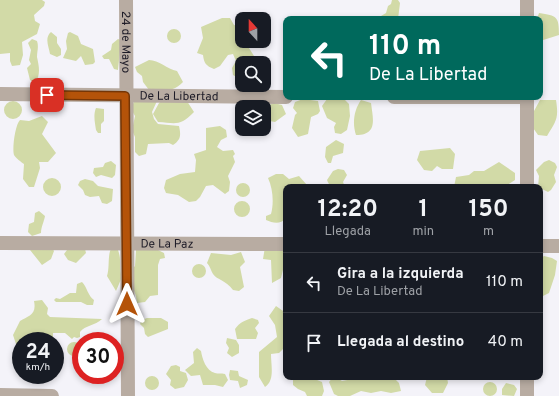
<!DOCTYPE html>
<html lang="es">
<style>
body{margin:0;font-family:Overpass,sans-serif;background:#20242c;color:#f1f3f6;height:100vh;display:flex;flex-direction:column;font-size:15px;white-space:nowrap}
*{box-sizing:border-box;margin:0}
p{font-size:13px;color:#9ea1a6}
.icon{flex:none;width:22px;height:22px;fill:none;stroke:currentColor;stroke-width:2;stroke-linecap:round;stroke-linejoin:round}
.map{position:relative;flex:1;overflow:hidden}
.side{position:absolute;left:283px;top:184px;width:260px;height:196px;display:flex;flex-direction:column;background:#171b24;border-radius:8px;box-shadow:0 2px 6px #0003}
.side>*{flex:none}
.top-card{position:absolute;left:283px;top:16px;width:260px;height:84px;border-radius:8px;box-shadow:0 2px 6px #0003;background:#00695c;color:#fff;overflow:hidden}
.needle{width:26px;rotate:339deg}
.tools{position:absolute;left:235px;top:12px;display:grid;gap:8px}
.tools a{display:grid;place-items:center;width:36px;height:36px;border-radius:8px;background:#171b24;box-shadow:0 2px 6px #0003;font-size:20px}
.speed{position:absolute;left:12px;top:332px;display:flex;gap:8px;font-size:20px;font-weight:700;text-align:center}
.speed>*{display:grid;place-content:center;width:52px;height:52px;border-radius:50%;background:#171b24;box-shadow:0 2px 6px #0003;line-height:1}
.speed small{font-size:10px;font-weight:400}
.speed .limit{border:6px solid #d22;background:#fff;color:#111}
.pin{position:absolute;display:grid;place-items:center;width:34px;height:34px;color:#fff;margin:-17px;border-radius:8px;box-shadow:0 2px 6px #0006}
.me{position:absolute;width:44px;margin:-22px;rotate:0deg;stroke-linejoin:round;filter:drop-shadow(0 0 3px #0008)}
.turn{display:flex;align-items:center;gap:14px;height:84px;padding:0 20px;font-size:18px}
.turn .icon{width:52px;height:52px;stroke-width:2.5}
.turn b{display:block;font-size:28px;line-height:34px}
.eta{display:flex;justify-content:space-evenly;align-items:center;height:68px;text-align:center}
.eta b{font-size:24px;font-weight:700;line-height:28px}
ul{padding:0;list-style:none}
li{display:flex;align-items:center;gap:12px;height:60px;padding:0 20px;border-top:1px solid #363941}
li div{flex:1}
li b{display:block;font-size:15px}
li em{font-style:normal}
.map>svg:first-child{display:block}
.green{fill:#d2daa7}
.lines{fill:none;stroke-linecap:round;stroke-linejoin:round}
.minor{stroke:#b8aca2;stroke-width:14}
.route-casing{stroke:#753606;stroke-width:10}
.route{stroke:#b45309;stroke-width:7}
.labels{text-anchor:middle;stroke-width:4;stroke-linejoin:round;paint-order:stroke}
.street-label{font-size:12px;fill:#1d1b27;stroke:#fff}
</style>
<div class="map">
<svg width="559" height="396" viewBox="0 0 559 396">
<rect width="100%" height="100%" fill="#f4f3f9"/>
<path class="green" d="M0,0H42L45,2L44,6L34,15L35,21L40,24L37,34L22,42L23,55L20,65L12,66L10,61V53L0,54Z
M392,0H398L400,3L398,19H376L386,13L388,6L391,4Z
M539,13C557,16 559,16 559,35L540,41V19H537Z
M222,18H230L234,25L242,27V41H252L249,48L254,56L255,63H242V78H238L233,75L232,68L236,61L233,54L228,55L220,66L214,69C206,66 204,63 203,55L197,53L203,38L201,27Z
M167 36a7 7 0 1 1 14 0a7 7 0 1 1-14 0Z
M51,32L57,37V43L61,49V55L57,57L50,54C49,47 44,38 51,32Z
M70,32L78,36L81,44L93,49L95,62L93,64L85,65L81,56L76,61L63,58L67,49L66,41L68,33Z
M32,39L37,41C39,47 37,51 37,57C39,67 41,74 35,83L30,80L27,68L31,64L29,60L31,50L28,43Z
M118,39L121,40L118,70L114,69L109,59H104L102,56L111,50L112,44Z
M149,60C159,60 167,69 177,71L183,82C172,93 163,91 149,90L143,82L142,76L137,72L135,67Z
M165,98H185L194,112C180,127 175,123 158,122L153,114L159,103Z
M303,99L318,101L320,111L318,114L311,117L308,134L298,137L292,128L295,115L297,113L293,108L295,102Z
M327,99L345,100L349,104L350,116L347,130L341,134L335,133L334,127L336,123L327,118L322,106Z
M361,100L371,103C373,119 378,135 356,135C352,123 354,110 361,100Z
M540,100H556C559,119 556,121 547,136L538,135L531,125L534,111Z
M4 110a9 9 0 1 1 18 0a9 9 0 1 1-18 0Z
M157,101L152,112L154,119L158,124L179,126C181,135 181,140 173,145L169,143L148,144L146,154L139,156L135,152V137L132,130L135,116C132,111 131,107 134,102Z
M274,103L282,105L286,114L275,122L264,120L267,106Z
M96,108L104,109V121L101,124V133H98L96,130C95,123 93,115 96,108Z
M42,116L48,122L42,134L56,153L48,162H39L40,168L34,187H29L23,179L24,164C21,162 16,158 14,155C12,149 15,125 20,120L29,121Z
M220,126L226,130L227,137L221,140L217,147L223,151L233,150L235,154L233,156L235,162L228,176L230,182L229,191L225,194L213,185L206,186L200,197L196,201L189,202L178,195L166,193L164,188L166,180L180,174L195,172L196,160L194,154L206,150V128Z
M336,140L344,144L343,153L333,156L331,163H328L325,157L326,147Z
M450,148L455,154L453,169H442L437,166L432,171L424,170L417,160L420,151Z
M549,160L555,163L557,167L554,175L556,182L551,190L548,192L538,187L539,176L536,170L544,162Z
M111,161L116,165L115,175L112,178L101,175L96,177L93,173L94,168L103,167L105,163Z
M499,162L515,173V180L504,187H454L456,177L469,175L474,171H484Z
M338,169L344,170L347,175L343,182L345,187C336,187 330,189 327,180L333,171Z
M276,174H283L289,179L299,176L307,185L306,187H286V218C280,225 273,223 266,220V216L271,214C274,203 273,189 268,178Z
M43 187a9 9 0 1 1 18 0a9 9 0 1 1-18 0Z
M85,179L93,181L98,186L113,189L112,201L107,204L102,203L99,196L90,197L85,195L83,190L78,185L80,181Z
M236 190a7 7 0 1 1 14 0a7 7 0 1 1-14 0Z
M234 209a8 8 0 1 1 16 0a8 8 0 1 1-16 0Z
M39,211L45,216C44,222 41,227 41,233L32,236L28,232L29,224L34,222L35,213Z
M70,246L85,249L86,253L76,263L68,260L64,254Z
M112,247H116C123,256 118,268 122,277L116,291L107,276C110,267 107,254 112,247Z
M265,247L286,248V257L281,278L272,283L271,260L263,259Z
M52,248L54,251L51,259L42,265L30,250Z
M144,249L158,250L164,253L165,258L160,259L158,265V295L150,296L145,302L137,303C136,289 130,288 129,273L135,266L136,250Z
M241,252L245,262L240,267L244,287L239,291L233,290C226,280 217,280 213,274C211,271 210,266 207,263L211,253L231,255Z
M544,256L552,258L557,261L555,275L549,293L541,297L540,259Z
M192 271a7 7 0 1 1 14 0a7 7 0 1 1-14 0Z
M82,282C87,287 88,296 94,300L93,305H87L81,302H56L54,300L56,298L60,299L70,293H76L77,284Z
M42,300L48,308L47,314L50,317L102,319C95,326 85,325 80,332V337L77,338L74,337L72,339L65,333H53V341H21V345L16,344L13,335L20,321C28,316 37,315 34,301Z
M276,306L286,313V346L279,353L271,354C271,366 275,380 265,387L259,377V352L277,337L275,325L269,316Z
M161,318L168,322V329L148,337L145,334L144,328L140,324L142,320L147,318Z
M252,318L258,320L259,323L255,328L258,333L256,339H237L235,329C240,322 244,321 252,318Z
M227,338L236,340L239,345V353L232,357L227,353L229,348L226,343Z
M67 349a7 7 0 1 1 14 0a7 7 0 1 1-14 0Z
M197,348L201,351C202,358 206,371 215,373C218,374 221,373 225,374L228,380L223,387L215,385H203L200,375L191,376L185,370L194,363L193,352Z
M176,365L180,367V371L186,373L188,380L184,387L175,389L170,385L171,380L166,374L171,366Z
M230,370L238,371L239,376L248,380L247,385L240,388L238,381L230,380L229,375Z
M145 383a7 7 0 1 1 14 0a7 7 0 1 1-14 0Z
M293,377H310L322,382L324,391L322,396H307L305,392L298,389L293,385Z
M333,377H336L342,381L363,377H393L399,383L401,391L391,393L381,391L371,393L361,391L350,396H338L334,394L329,382Z
M427,377H447L448,383L443,393H432L425,385Z
M483 389a7 7 0 1 1 14 0a7 7 0 1 1-14 0Z
M506,383L514,385L517,389L514,396L502,395V389Z"/>
<g class="lines">
<g class="minor">
<path id="s1" d="M126,0L128,396"/>
<path d="M527,0V19"/>
<path id="s2" d="M0,94L286,97"/>
<path d="M394,97H527"/>
<path d="M527,187V97"/>
<path id="s3" d="M0,243L286,244"/>
<path d="M540,246H559"/>
<path d="M527,377V396"/>
<path d="M0,395L52,396"/>
</g>
</g>
<g class="lines">
<g class="route-casing">
<path id="route" d="M47,95L125,96L127,304"/>
</g>
<use href="#route" class="route"/>
</g>
<g class="labels">
<g class="street-label">
<text dy="4" stroke="none"><textPath href="#s1" startOffset="42">24 de Mayo</textPath></text>
<text dy="4" stroke="none"><textPath href="#s2" startOffset="179">De La Libertad</textPath></text>
<text dy="4" stroke="none"><textPath href="#s3" startOffset="167">De La Paz</textPath></text>
</g>
</g>
</svg>
<div class="tools">
<a><svg class="needle" viewBox="-14 -14 28 28"><path d="M0-13l5 13h-10z" fill="#e53935"/><path d="M0 13l5-13h-10z" fill="#9ea1a6"/></svg></a>
<a><svg class="icon" aria-label="search" viewBox="0 0 24 24"><circle cx="10" cy="10" r="6"/><path d="M15 15l6 6"/></svg></a>
<a><svg class="icon" aria-label="layers" viewBox="0 0 24 24"><path d="M12 4l9 5-9 5-9-5zM3 14l9 5 9-5"/></svg></a>
</div>
<div class="speed"><div>24<small>km/h</small></div><div class="limit">30</div></div>
<div class="pin" style="left:47px;top:95px;background:#d93025"><svg class="icon" aria-label="arrive" viewBox="0 0 24 24"><path d="M6 21V4h12l-3 4 3 4H6"/></svg></div>
<svg class="me" style="left:127px;top:304px" viewBox="-20 -20 40 40"><path d="M0-17L14 15 0 8-14 15z" fill="#b45309" stroke="#fff" stroke-width="4"/></svg>
<div class="top-card">
<div class="turn"><svg class="icon" aria-label="left" viewBox="0 0 24 24"><path d="M17 20v-9H6M10 6l-5 5 5 5"/></svg><div><b>110 m</b>De La Libertad</div></div>
</div>
<section class="side">
<div class="eta">
<div><b>12:20</b><p>Llegada</p></div>
<div><b>1</b><p>min</p></div>
<div><b>150</b><p>m</p></div>
</div>
<ul>
<li><svg class="icon" aria-label="left" viewBox="0 0 24 24"><path d="M17 20v-9H6M10 6l-5 5 5 5"/></svg><div><b>Gira a la izquierda</b><p>De La Libertad</p></div><em>110 m</em></li>
<li><svg class="icon" aria-label="arrive" viewBox="0 0 24 24"><path d="M6 21V4h12l-3 4 3 4H6"/></svg><div><b>Llegada al destino</b></div><em>40 m</em></li>
</ul>
</section>
</div>
